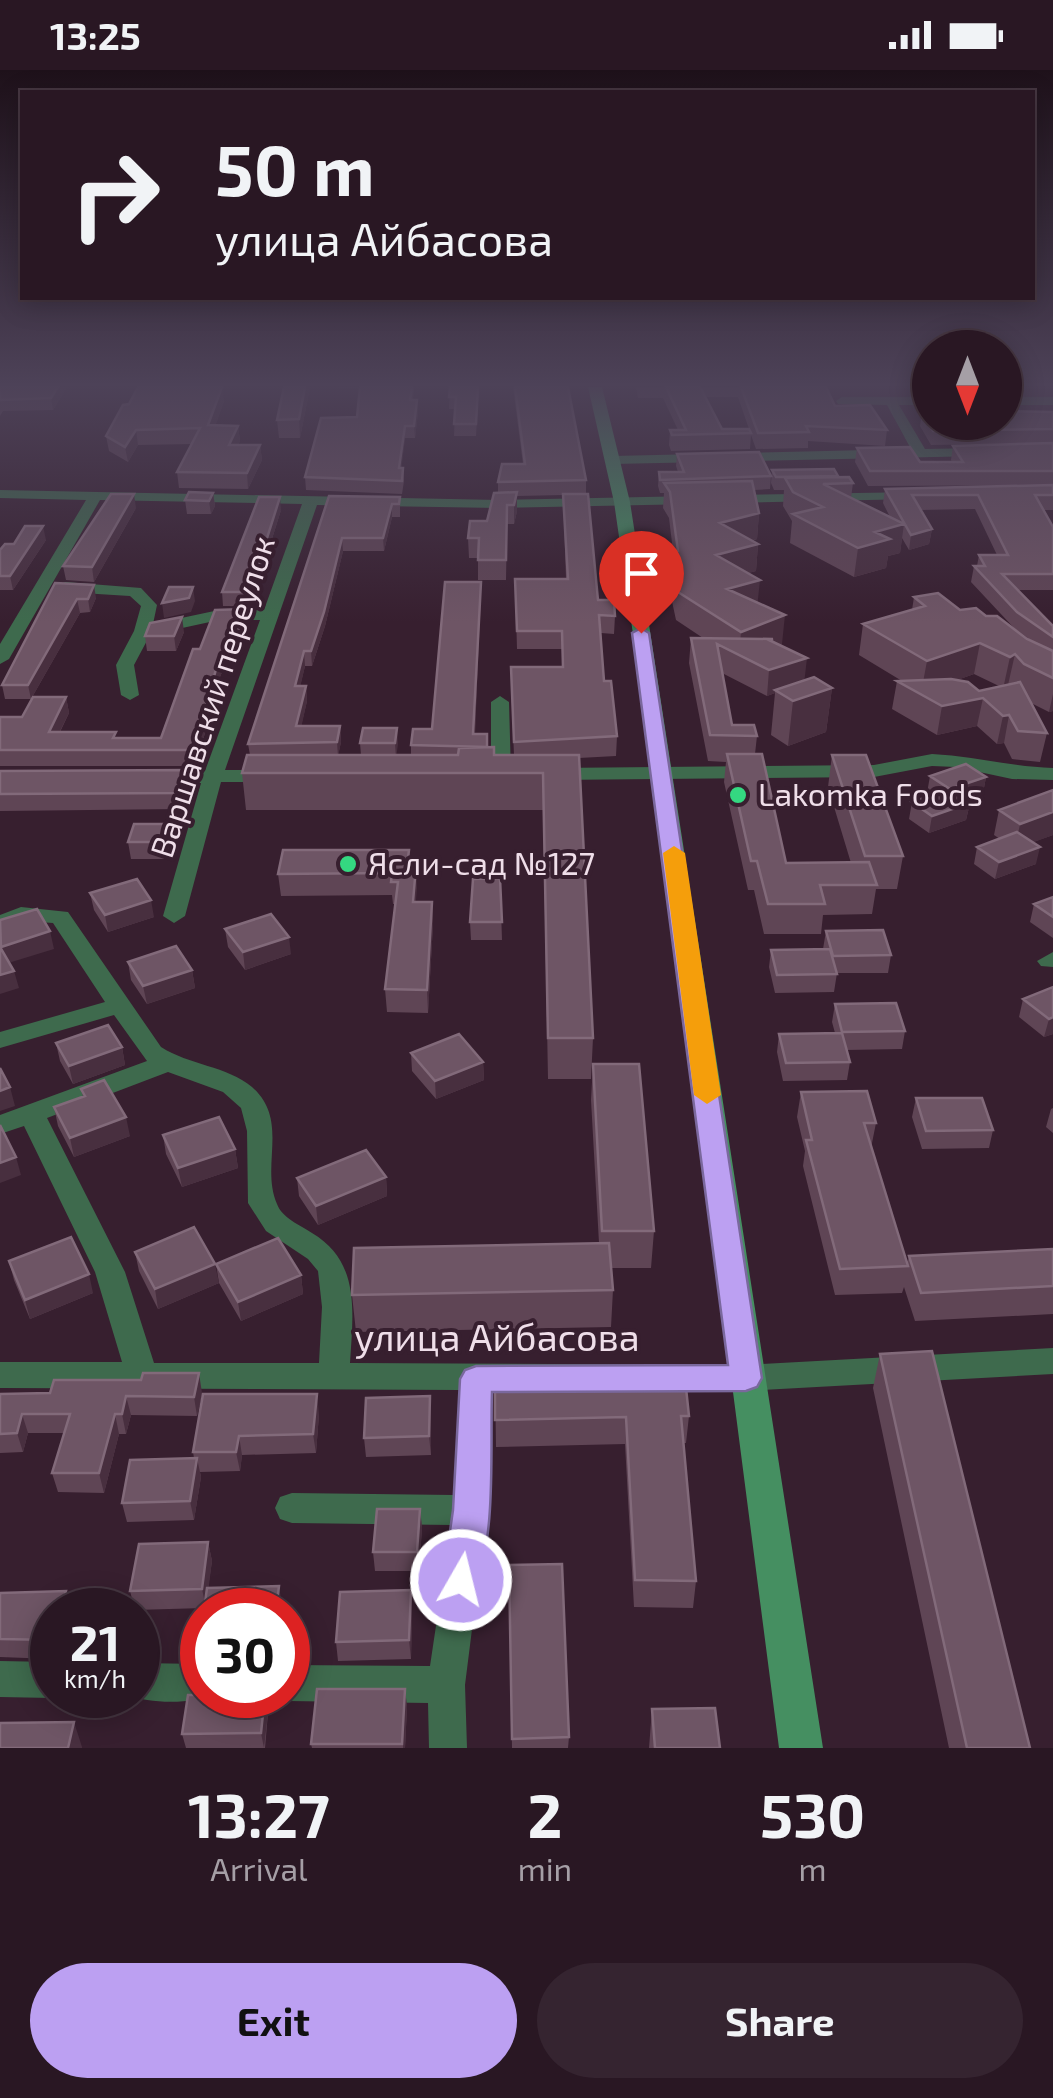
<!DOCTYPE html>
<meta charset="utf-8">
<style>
body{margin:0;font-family:"Exo 2",sans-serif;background:#352430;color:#f1f3f6;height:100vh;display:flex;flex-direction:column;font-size:38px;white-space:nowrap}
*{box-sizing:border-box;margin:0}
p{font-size:32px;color:#a59fa6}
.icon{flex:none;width:55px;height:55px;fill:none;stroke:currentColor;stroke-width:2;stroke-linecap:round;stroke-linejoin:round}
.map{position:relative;height:1678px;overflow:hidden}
.details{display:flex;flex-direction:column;background:#291723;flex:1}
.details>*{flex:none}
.banner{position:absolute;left:20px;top:20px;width:1015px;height:210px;border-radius:0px;box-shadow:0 5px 25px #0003,0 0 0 2px #453641;background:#291723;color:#f1f3f6;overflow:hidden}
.needle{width:65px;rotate:180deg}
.buttons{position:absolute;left:912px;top:260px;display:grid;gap:20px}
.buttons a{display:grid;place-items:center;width:110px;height:110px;border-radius:50%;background:#291723;box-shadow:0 5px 25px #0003,0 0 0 2px #453641;font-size:50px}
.speed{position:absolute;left:30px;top:1518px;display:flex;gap:20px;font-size:50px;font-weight:700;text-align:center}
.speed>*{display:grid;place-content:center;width:130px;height:130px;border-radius:50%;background:#291723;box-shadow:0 5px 25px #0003,0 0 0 2px #453641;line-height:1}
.speed small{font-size:25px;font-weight:400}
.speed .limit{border:15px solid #d22;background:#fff;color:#111}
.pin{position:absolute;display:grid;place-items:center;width:85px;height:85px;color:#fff;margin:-102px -42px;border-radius:50% 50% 50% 0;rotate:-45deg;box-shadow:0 0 10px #0007}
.pin .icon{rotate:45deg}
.me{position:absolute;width:110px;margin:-55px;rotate:8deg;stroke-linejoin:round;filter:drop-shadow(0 0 8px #0008)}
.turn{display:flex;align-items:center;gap:35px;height:210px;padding:0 30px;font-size:45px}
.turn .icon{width:130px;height:130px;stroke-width:2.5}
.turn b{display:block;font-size:70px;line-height:85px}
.eta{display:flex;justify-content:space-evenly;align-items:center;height:170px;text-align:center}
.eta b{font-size:60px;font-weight:700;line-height:70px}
.primary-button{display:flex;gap:20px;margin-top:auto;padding:20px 30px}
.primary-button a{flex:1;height:115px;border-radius:60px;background:#bca0f2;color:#111;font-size:40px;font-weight:700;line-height:115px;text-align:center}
.primary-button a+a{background:#352430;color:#f1f3f6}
.status{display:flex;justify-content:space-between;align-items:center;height:70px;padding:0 50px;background:#291723;direction:ltr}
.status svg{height:28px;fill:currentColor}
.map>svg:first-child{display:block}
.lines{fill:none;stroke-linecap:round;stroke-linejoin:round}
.minor{fill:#3e6a4d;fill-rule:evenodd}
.secondary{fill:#458f61;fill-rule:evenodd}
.wall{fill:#5f4555;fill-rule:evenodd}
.shaded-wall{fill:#482f3f}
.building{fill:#6e5565;stroke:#826a7a;stroke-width:2.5}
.route{fill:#bca0f2;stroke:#7a689d;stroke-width:2.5}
.slow{fill:#f59e0b}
.poi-dot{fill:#34d881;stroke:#371f2f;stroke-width:4}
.labels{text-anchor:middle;stroke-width:8;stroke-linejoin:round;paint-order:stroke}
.street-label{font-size:32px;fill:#efdee9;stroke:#371f2f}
.poi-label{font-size:32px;fill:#efdee9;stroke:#371f2f;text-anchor:start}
.near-street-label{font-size:38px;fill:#efdee9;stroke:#371f2f}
</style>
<div class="status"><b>13:25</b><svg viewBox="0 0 49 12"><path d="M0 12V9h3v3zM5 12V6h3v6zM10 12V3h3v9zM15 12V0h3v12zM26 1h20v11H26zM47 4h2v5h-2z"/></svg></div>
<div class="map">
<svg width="1053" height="1678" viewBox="0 0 1053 1678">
<rect width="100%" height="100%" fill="#371f2f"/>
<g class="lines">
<path class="minor" d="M842,327H930V335H899L925,379L980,378L987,382L980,386L613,394L606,390L613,386L911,379L887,335L838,334L836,331Z
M1005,327H1053V335H1005Z
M0,420L499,430L695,426L702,430L695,434L499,438L317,435L225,700H271L281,706L271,712H221L185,846L174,853L163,846L201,713H158L148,707L158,701H205L260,550H219L150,565L134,595L139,625L130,630L121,625L116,595L134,561L141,536L130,526L65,522L57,517L65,512L141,518L157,535L153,554L219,540H264L302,434L100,430L9,589L0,594V574L86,430L0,428Z
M920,422V428L915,429L727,433L720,429L727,425Z
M500,626L509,632L511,704L501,710L491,704V632Z
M932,684C973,686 1012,697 1053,698V710L1012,709L956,697L932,696L874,707L553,710L543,704L553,698L874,695Z
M21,837L68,842L161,977C189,995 227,996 252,1017C290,1051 260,1095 277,1134C282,1148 300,1155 312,1163C361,1192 353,1243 350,1293L746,1295L1053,1278V1304L746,1321L491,1320L487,1440L465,1615L467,1678H429L428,1633L288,1631L275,1626L288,1625V1595L430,1596L451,1455L292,1453L280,1449L275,1438L280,1427L292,1423L454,1425L460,1320L0,1318V1292H122L95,1202L24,1056L0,1064V1045L147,991L114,945L0,978V962L105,932L53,853L24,851L0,860V845ZM168,1002L223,1022L241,1038L247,1061L248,1133L266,1161L308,1189L318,1201L322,1237L319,1293H154L125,1202L47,1048Z
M1053,882V897L1041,896L1037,891Z
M0,1591L52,1592V1625H60L52,1628L0,1627Z
M138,1593L202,1594V1625H215C192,1634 150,1634 127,1625H138Z"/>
<path class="secondary" d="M588,317H602L630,432L823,1678H779L653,703L614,432Z"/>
</g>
<path class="wall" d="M0,317H67L53,340L3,341L0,346Z
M284,317H310L300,368H279L277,350Z
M339,317H414L413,330L418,342L415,368H405L401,398H403L404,411L402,424L306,420L305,407L357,347L360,318H339Z
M450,317H479L476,366H454L455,339H449Z
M513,317H568L586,410V424L598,530L615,546L614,564L601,563L604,611L617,666L616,686L579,688L593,968L591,1009H548L543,740H246L242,703L250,685L248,674L329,426L400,427V447H392L384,481H343L325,556L312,596H305L300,616H306L307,631L301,656H340L341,672L338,685H361L360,673L397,658L396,685H411V675L432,659L481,512L475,664L495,685H514L511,615L562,597V579H517L515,509H566L563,425L517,426V441L514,454H507L506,510H478V488H469L468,468L487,451L498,423V412L523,394Z
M636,317H826L835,336L887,360L885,376L808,371V378L756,379L751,365L750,379L671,381L669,375L670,360H678L663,328H638ZM705,327H738L749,359H722Z
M224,331L215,356H238L240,371L238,375H260L262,390L248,419L179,418L177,402L192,374L138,375L128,392L109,381L106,366Z
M922,342H1053V373L931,375L920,356Z
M1053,373V415L868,416L855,392L857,378L920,392H952L951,390L953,376Z
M677,384L771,406L770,419L754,420L759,443L757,469L752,471L758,474L756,501L748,503L758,533L782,574L779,575L804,611L832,618L826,662L788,676L771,665L775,623L767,626L722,603L732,655L757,666L755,684L786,793H851L828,717L832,685L903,786L897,819H876L872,844L823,845L821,864H764L754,820H748L724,712L726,692L708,691L689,593L691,568H703L676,550L667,508L669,481H673L669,448L663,438L664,423H660L658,416L659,402H678L676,396Z
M772,400L838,407L853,413L851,428L890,447L883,433L885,419L1053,415V440H1043L1053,457V520H1017L1053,556V641L1049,642L1031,633L1047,663L1040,692L1012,689L1004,673L997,674L977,656L937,665L892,639L897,611H902L859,585L863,554L912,540L914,527L986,546L1032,571L1014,558L971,512L974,496H977L979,485H997L975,439L920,440L932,459L929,474L909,480L902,468L900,483L888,486L886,498L854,507L790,473L792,451L783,436L784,420H774L771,413ZM974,604L999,616L979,621L957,610Z
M213,423L215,436L211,444H187L185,430Z
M136,438L94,512L66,510L63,496Z
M281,440L251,536H223L222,522Z
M46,470L13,520H0V480Z
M55,513L96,528L90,542L80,543L31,629H5L2,615Z
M247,554L237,584H229L220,607L196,696H0V647H22L66,627L69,643L60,662L117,668H161L200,579Z
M184,562L176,581H147L145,566Z
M0,701L190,716L182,739L0,741Z
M930,706L986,707L983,723L965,730L970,733L966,750L929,763L909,749L912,732L931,726L927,723Z
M1053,720V765L1033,772L1036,794L995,809L974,794L977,777L1000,769L994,765L999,740Z
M172,754L174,771L168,789H131L128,772Z
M409,780L410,796H416V832H432L433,854L428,943L387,942L385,919L395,834H393L392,825L281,826L278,804Z
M500,808L502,870H471L470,852Z
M90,823L154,847L108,862L94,840Z
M1053,827V868L1030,852L1034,834Z
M225,859L291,884L245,900L228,877Z
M826,861L891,885L888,903H837L834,922L775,923L769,897L771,880L823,879Z
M128,892L192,900L195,918L147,934L131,910Z
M1053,917V964L1044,967L1019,947L1023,929Z
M835,934L905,961L902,979L846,980L850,992L847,1010L783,1011L777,982L779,964L835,963L832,952Z
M56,973L122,977L125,995L73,1014L60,991Z
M411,983L483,992L484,1010L436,1029L412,1001Z
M593,994L654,1161L651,1198H611L613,1220L611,1257L356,1262L352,1225L599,1173L591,1030Z
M81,1019L130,1066L74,1087L58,1056L54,1037L83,1027Z
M801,1022L876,1053L871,1078L907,1194L909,1186L1053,1179V1244L915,1251L904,1217L902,1223L835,1225L803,1096L805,1081L797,1047Z
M916,1028L993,1060L989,1078L922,1079L912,1047Z
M1053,1038V1063L1046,1057L1051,1039Z
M163,1065L235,1079L238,1098L182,1117L166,1084Z
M386,1107L387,1126L318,1155L299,1126L297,1108Z
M135,1182L219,1213L158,1239L139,1201Z
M9,1191L93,1223L30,1249L14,1210Z
M216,1194L301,1205L303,1224L241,1251L219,1213Z
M880,1284L1030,1678H949L873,1318Z
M628,1299L689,1346L686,1373H683L696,1511L693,1538L634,1537L625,1374L496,1377L495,1311L627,1308Z
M202,1323L197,1346L131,1345L126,1364H119L104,1423L58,1422L52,1403L64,1363H28L23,1382L0,1383V1324Z
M203,1324L319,1344L316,1383L242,1385L240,1401L200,1402L201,1407L194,1450L127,1452L122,1433L194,1388L193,1382Z
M431,1346V1385L366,1387L364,1368Z
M420,1439L422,1458L419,1501H375L373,1482Z
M208,1472L212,1491L208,1518L282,1535L281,1540H204V1538L135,1540L130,1521Z
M509,1495L569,1667L568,1678H512Z
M0,1523L71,1540H52V1589L0,1587Z
M412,1539L411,1589L338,1591L336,1572Z
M405,1619L407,1637L405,1678H312L311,1674Z
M652,1639L720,1678H649Z
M268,1643L265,1678H186L182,1664Z"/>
<path class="shaded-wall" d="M58,317H67L53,340L51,328Z
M222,317L224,331L210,371L208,355Z
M305,317H310L300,368L299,349Z
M417,330L418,342L415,368L414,356Z
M238,356L240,371L231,390L229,375Z
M405,356V368L400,411L399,398Z
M136,360L138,375L128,392L125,377Z
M260,375L262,390L248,419L247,403Z
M517,422V441L514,454V435Z
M213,423L215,436L211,444L209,431Z
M134,424L136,438L94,512L92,497Z
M280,427L281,440L251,536L250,522Z
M392,434V447L384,481L383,468Z
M759,443L757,469L718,479L720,453Z
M904,454L900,483L888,486L886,498L854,507L858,478L875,462Z
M43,456L46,470L13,520L10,506Z
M932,459L929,474L909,480L911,465Z
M342,468L343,481L325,556L312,596L311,581Z
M758,474L756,501L714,512L716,485Z
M760,510L757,538L727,519Z
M481,512V527L474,680L473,664Z
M94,515L96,528L90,542L88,529Z
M193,517L195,531L191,542L164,548L162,533Z
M77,529L80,543L31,629L28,615Z
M245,539L247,554L237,584L235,569Z
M785,545L782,574L739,586L741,562Z
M182,547L184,562L176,581L174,566Z
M228,569L229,584L220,607L196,696L194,680L218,592Z
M980,573L974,604L921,623L927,591Z
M304,581L305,596L297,631L295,616Z
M1015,584L1008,615L1003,619L1010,587Z
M807,588L804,614L775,620V623L767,626L769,600Z
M306,616L307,631L298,672L296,656Z
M832,618L826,662L788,676L793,631Z
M1053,624V641L1049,642Z
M66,627L69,643L52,677L49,662Z
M983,628L977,656L937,665L942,636Z
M1009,645L1004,673L997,674L1003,646Z
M340,656L341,672L338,687L337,672Z
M397,658L398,674L396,689L395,673Z
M188,700L190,716L182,739L180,723Z
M986,707L983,723L947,736L950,719Z
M970,733L966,750L929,763L932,746Z
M1053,742V765L1015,779L1020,754Z
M172,754L174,771L168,789L166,772Z
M1040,777L1036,794L995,809L999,792Z
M416,796L417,818L414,854L413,832Z
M151,830L154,847L108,862L105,845Z
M432,832L433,854L428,943L427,920Z
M50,861L54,879L5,894L1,877Z
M289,867L291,884L245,900L243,882Z
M192,900L195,918L147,934L143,916Z
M14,901L19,918L0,924V905Z
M1053,947V964L1044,967L1049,949Z
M122,977L125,995L73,1014L69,996Z
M483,992L484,1010L436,1029L435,1011Z
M10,1017L15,1036L0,1041V1021Z
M126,1047L130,1066L74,1087L70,1068Z
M235,1079L238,1098L182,1117L178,1098Z
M16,1087L21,1105L0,1113V1093Z
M386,1107L387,1126L318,1155L316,1136Z
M215,1194L219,1213L158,1239L155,1219Z
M89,1204L93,1223L30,1249L25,1230Z
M301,1205L303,1224L241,1251L238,1232Z
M199,1303L202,1323L197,1346L194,1327Z
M317,1324L319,1344L316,1383L313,1364Z
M126,1326L131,1345L126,1364L122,1344Z
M430,1326L431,1346V1385L429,1366Z
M22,1344L28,1363L23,1382L17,1363Z
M115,1344L119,1364L104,1423L99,1403Z
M239,1366L242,1385L240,1401L236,1382Z
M197,1388L201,1407L194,1450L190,1431Z
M420,1439L422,1458L419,1501L417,1482Z
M208,1472L212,1491L206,1538L202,1519Z
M279,1516L282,1535L281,1540H276Z
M411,1520L412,1539L411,1589L409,1570Z
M66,1521L71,1540H61Z
M405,1619L407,1637L405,1678H403Z
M265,1625L268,1643L264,1678L261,1663Z
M74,1652L82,1677V1678H68Z"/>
<path class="building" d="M0,317H58L51,328L0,330Z
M138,317H222L208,355L238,356L229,375H260L247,403L177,402L200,358L136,360L125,377L106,366L123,335L129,334Z
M284,317H305L299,349L277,350Z
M360,317H412L410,330H417L414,356H405L399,398H403L402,411L305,407L321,348L357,347Z
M450,317H478L476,354H454L456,327H449Z
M515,317H568L586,410L498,412L502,394H525Z
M666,317H700L722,359H749L751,363L672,365L670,360H686Z
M741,317H826L835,336L870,335L887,360L806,356L809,362L758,363Z
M1005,341L1053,342V359L933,361L922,342H930V352H1005Z
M1053,373V401H870L857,378L910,377L920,392H963L953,376Z
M759,382L771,406L660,410L659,402H684L677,384Z
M834,399L838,406L776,407L772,400Z
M849,407L853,413L823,414L904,454L875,462L890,469L858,478L793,444L823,437L793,422L785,408Z
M752,411L759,443L720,453L758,474L716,485L760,510L727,519L785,545L741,562L678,522L669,481H678L670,422L664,413Z
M1053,415V425H1035L1053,457V504H1002L1053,556V567L1017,542L974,496H985L979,485H1008L978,425H912L932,459L911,465L885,419Z
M189,422L213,423L209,431L185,430Z
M517,422L514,435H507L506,490H478L479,468H468L470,451H487L494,423Z
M111,424H134L92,497L63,496Z
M563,424H588L598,530H614L615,546L599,545L604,611H611L617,666L514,672L511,597H563L562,561H517L515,509H568Z
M329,426L400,427L399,434H392L383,468H342L324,542L311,581H304L295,616H306L296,656H340L337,672L248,674Z
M259,427H280L250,522H222Z
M25,456H43L10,506H0V480L5,474H14Z
M445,512H481L473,664H487V677L411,675L413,659H432Z
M55,513L94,515L88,529H77L28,615H2Z
M169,517H193L189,528L162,533Z
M938,523L960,540L976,538L986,546H997L1027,569L1053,581V608L1024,594L1015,584L1010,587L980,573L927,591L863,554L925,536L914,527Z
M245,539L235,569H228L218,592L194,680H0V647H22L33,627H66L49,662H116L113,668H161L193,579H200L215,540Z
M182,547L174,566H145L150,553Z
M691,568L773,569L769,570L807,588L769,600L717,574L732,655H754L757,666L710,665Z
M814,607L832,618L793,631L775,620Z
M951,609L968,612L979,621L1020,612L1047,663L1018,661L1009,645L1003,646L983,628L942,636L897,611Z
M363,658H397L395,673H360Z
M494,677V685H579L593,968H548L543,703H242L247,685H458L459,678Z
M727,684H762L786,793L869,792L877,815H820L825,834H768L757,791H751Z
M832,685H866L903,786H865Z
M966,694L986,707L950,719L930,706Z
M188,700L180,723L0,724V701Z
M949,719L970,733L932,746L912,732Z
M1053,720V742L1020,754L999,740Z
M134,754H172L166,772H128Z
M1017,762L1040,777L999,792L977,777Z
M283,780H409L407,796H416L413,832H432L427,920L385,919L398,812H391L392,803L278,804Z
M500,808L502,852H470L473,809Z
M137,809L151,830L105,845L90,823Z
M1053,827V847L1034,834Z
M37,839L50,861L1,877L0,850Z
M271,844L289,867L243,882L225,859Z
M883,860L891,885L833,886L826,861Z
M176,876L192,900L143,916L128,892Z
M0,877L14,901L0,905Z
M830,879L837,904L777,905L771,880Z
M1053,917V947L1049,949L1023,929Z
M896,933L905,961L842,962L835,934Z
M108,955L122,977L69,996L56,973Z
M842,963L850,992L786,993L779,964Z
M459,964L483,992L435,1011L411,983Z
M593,994H639L654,1161H602Z
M0,998L10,1017L0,1021Z
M104,1010L126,1047L70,1068L54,1037L85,1026L81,1019Z
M867,1021L876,1053H864L908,1196L840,1199L806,1070H812L801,1022Z
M916,1028H982L993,1060L926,1061Z
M219,1047L235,1079L178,1098L163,1065Z
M0,1055L16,1087L0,1093Z
M366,1080L386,1107L316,1136L297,1108Z
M194,1157L215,1194L155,1219L135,1182Z
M71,1167L89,1204L25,1230L9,1191Z
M278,1168L301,1205L238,1232L216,1194Z
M609,1173L613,1220L352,1225L354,1178Z
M1053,1179V1216L921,1223L909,1186Z
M932,1281L1030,1678H967L880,1284Z
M628,1299H684L689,1346H681L696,1511L635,1510L626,1347L495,1350V1311L628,1308Z
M143,1303H199L194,1327L126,1326L122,1344H115L99,1403H52L70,1344H22L17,1363L0,1364V1324L50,1323L54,1310H141Z
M203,1324H317L313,1364L239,1366L236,1382H193Z
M430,1326L429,1366L364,1368L366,1328Z
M197,1388L190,1431L122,1433L130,1390Z
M377,1439H420L417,1482H373Z
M208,1472L202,1519L130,1521L139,1474Z
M562,1494L569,1667L512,1669L509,1495Z
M279,1516L276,1540H204L207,1518Z
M411,1520L409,1570L336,1572L340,1522Z
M66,1521L61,1540H52V1570L0,1569V1523Z
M317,1619H405L402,1674H311Z
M188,1625H265L261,1663L182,1664Z
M715,1638L720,1678H655L652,1639Z
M74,1652L68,1678H0V1653Z"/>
<linearGradient id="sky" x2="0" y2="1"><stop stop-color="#1e111a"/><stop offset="0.57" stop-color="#4d4258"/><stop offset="1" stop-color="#4d4258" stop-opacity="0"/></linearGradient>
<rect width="1053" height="552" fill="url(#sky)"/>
<path class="route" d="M641,558L649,563L762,1308L757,1317L746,1321L492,1322C490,1380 497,1470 473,1522L461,1527L448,1522L443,1510L453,1440L460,1309L465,1300L476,1296L728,1295L632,563Z"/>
<path class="slow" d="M674,776L685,783L721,1025L707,1034L694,1025L663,783Z"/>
<g class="poi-dot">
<circle cx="738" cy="725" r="10"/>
<circle cx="348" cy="794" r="10"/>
</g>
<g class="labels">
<g class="street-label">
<text transform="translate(213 627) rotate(-72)" y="11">Варшавский переулок</text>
</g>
<g class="poi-label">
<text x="758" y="736">Lakomka Foods</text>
<text x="368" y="805">Ясли-сад №127</text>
</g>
<g class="near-street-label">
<text x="497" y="1281">улица Айбасова</text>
</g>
</g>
</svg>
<div class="buttons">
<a><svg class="needle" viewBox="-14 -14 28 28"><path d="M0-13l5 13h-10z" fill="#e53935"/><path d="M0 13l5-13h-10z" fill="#a59fa6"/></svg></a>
</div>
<div class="speed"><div>21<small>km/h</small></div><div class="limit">30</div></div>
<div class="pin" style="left:641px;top:563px;background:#d93025"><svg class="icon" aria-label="arrive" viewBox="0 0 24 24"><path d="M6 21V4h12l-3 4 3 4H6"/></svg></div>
<svg class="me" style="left:461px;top:1510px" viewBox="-20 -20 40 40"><circle r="17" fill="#bca0f2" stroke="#fff" stroke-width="3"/><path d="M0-11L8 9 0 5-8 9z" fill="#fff"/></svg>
<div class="banner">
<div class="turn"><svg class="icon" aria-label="right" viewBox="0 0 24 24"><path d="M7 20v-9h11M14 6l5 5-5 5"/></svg><div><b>50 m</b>улица Айбасова</div></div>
</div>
</div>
<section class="details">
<div class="eta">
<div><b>13:27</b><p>Arrival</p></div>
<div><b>2</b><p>min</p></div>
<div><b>530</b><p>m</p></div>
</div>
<div class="primary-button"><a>Exit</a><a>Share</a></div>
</section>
